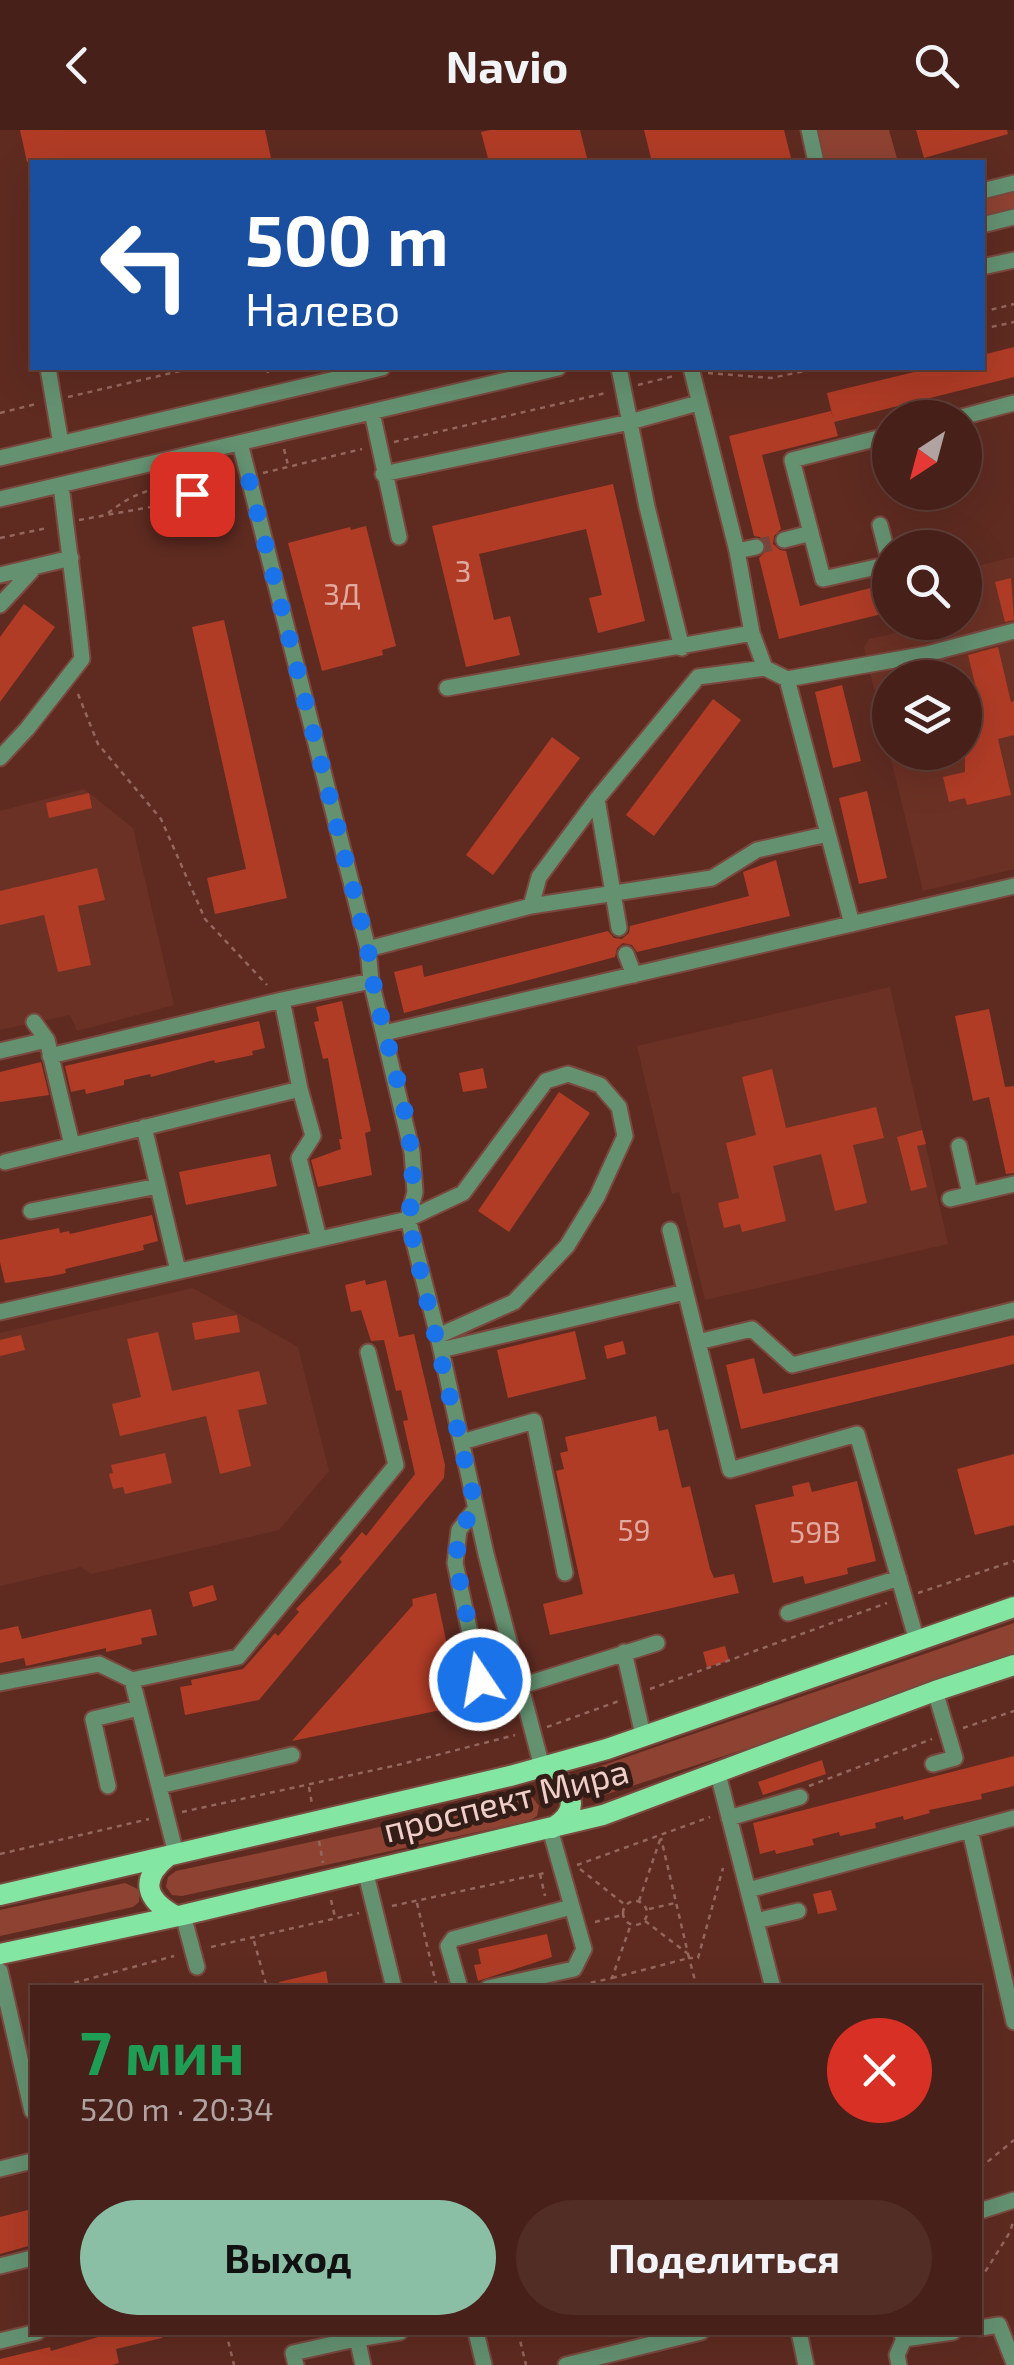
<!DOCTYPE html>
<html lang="ru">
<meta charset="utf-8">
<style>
body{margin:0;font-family:"Exo 2",sans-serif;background:#512d26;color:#f1f3f6;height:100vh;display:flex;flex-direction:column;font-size:38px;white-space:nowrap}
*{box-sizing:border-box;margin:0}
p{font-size:32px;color:#b0a3a2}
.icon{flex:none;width:55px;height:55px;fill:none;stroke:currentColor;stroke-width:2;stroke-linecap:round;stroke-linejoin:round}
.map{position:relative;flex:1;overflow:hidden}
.sheet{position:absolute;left:30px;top:1855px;width:952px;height:350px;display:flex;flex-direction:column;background:#472019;border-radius:0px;box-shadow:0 10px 40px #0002,0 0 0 2px #5f3e38}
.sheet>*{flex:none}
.top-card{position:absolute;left:30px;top:30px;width:955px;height:210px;border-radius:0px;box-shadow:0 10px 40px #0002,0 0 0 2px #5f3e38;background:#1a4fa0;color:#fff;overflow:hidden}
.needle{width:65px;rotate:216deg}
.buttons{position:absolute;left:872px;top:270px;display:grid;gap:20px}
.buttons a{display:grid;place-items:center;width:110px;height:110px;border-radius:50%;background:#472019;box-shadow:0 10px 40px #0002,0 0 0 2px #5f3e38;font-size:50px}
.pin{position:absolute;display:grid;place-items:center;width:85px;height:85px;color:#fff;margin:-42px;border-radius:20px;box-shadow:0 5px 15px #0006}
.me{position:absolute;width:110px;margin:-55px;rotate:348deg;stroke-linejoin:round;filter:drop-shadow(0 0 8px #0008)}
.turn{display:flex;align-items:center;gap:35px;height:210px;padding:0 50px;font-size:45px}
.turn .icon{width:130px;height:130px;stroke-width:2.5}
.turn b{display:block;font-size:70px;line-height:85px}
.round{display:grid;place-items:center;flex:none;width:105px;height:105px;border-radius:52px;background:#512d26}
.head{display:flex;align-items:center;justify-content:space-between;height:170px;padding:0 50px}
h1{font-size:60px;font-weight:700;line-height:75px;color:#1e9e55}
.primary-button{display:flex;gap:20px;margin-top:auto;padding:20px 50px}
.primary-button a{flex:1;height:115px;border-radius:60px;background:#8abfa5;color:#111;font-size:40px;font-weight:700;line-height:115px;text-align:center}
.primary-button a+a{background:#512d26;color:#f1f3f6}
header{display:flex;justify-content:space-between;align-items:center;height:130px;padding:0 50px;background:#472019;font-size:45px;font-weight:700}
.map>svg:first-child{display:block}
.built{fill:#6c3125;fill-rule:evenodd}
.green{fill:#8e4232}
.building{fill:#b13c26}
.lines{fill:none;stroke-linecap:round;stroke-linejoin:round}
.minor-tunnel{stroke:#75443a;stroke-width:15;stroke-dasharray:15 8;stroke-linecap:butt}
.minor-casing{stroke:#79493f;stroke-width:19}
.major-casing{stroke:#79493f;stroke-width:24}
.path{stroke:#94675e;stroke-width:2.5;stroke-dasharray:5 5;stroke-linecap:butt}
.minor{stroke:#649271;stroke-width:15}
.major{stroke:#84e6a3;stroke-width:20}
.route{stroke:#1a73e8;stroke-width:18;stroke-dasharray:0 32.4}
.labels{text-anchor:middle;stroke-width:10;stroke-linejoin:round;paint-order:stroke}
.number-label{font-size:30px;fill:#e0aaa0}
.street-label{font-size:35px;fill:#f0cfc8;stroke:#341c17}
</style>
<header><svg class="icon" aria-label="back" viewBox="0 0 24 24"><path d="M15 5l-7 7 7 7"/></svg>Navio<svg class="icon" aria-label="search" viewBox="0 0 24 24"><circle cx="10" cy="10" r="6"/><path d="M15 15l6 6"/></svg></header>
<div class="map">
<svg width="1014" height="2235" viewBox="0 0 1014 2235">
<rect width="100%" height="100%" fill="#5f2b21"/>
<path class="built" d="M1014,427V739L923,761L864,517L869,509L941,493L965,492V487L970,485L965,439ZM890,548H965V622H890Z
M84,659L133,698L174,875L77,901L70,885L0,900V681Z
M890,857L948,1114L705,1170L679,1062L672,1064L637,916Z
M193,1158L298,1217L329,1341L279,1400L91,1444L81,1437L0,1456V1203Z"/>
<path class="green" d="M818,0H889L898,32H825Z
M1014,62V80L983,87L982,69Z
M1014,1493V1532L601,1666H590L583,1657L584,1646L592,1639Z
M523,1666L533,1668L539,1676L537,1686L529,1691L182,1766L172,1765L166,1757L168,1747L176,1741Z
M125,1753L140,1760L139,1772L133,1777L0,1806V1780Z"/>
<path class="building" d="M20,0H265L271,28L251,32H27Z
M490,0H580L588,32H489L481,2Z
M644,0H784L792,32H652Z
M916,0H1007L1008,4L924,28Z
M1014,217V247L834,292L827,263L931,238H982V225Z
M831,281L838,306L762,325L781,399L774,406L773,414L780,420L786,421L800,476L890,453V482L779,509L759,428L766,421L767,414L760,407L754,406L729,306Z
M613,354L645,491L598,503L589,468L602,465L586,399L479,424L494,490L510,486L520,525L466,537L432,396Z
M366,396L396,516L382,520L383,525L322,541L288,413L350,397L351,400Z
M1011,448L1014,490L1005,492L995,452Z
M24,474L55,497L0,572V507Z
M224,490L287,768L215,784L207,748L246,739L192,497Z
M998,517L1011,572L1014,571V605L998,609L1011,665L967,675L965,668L949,672L943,647L965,642V583L981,579L968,525Z
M842,555L861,631L833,638L815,562Z
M713,569L741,590L654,706L626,685Z
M552,607L580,628L493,745L466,725Z
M867,661L887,748L859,754L839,668Z
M89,663L92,678L49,688L46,673Z
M776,730L790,786L637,822L632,815L623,813L617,818L615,827L404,883L394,842L422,835L424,847L608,801L614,808L622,809L629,803L630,796L749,766L743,742Z
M97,738L105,770L78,776L91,835L58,842L44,785L0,795V761Z
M342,871L371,1001L365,1003L372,1045L318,1057L311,1030L341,1019L339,1009H342L328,928L323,929L314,892L319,891L316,877Z
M989,879L1005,957L1014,956V1043L1006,1044L989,967L973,971L955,886Z
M259,891L265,918L252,921L253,925L215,933L214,930L151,947L150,944L124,950V955L86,964L85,959L71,962L65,936Z
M41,932L49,965L0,972V942Z
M483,938L487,958L463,962L459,943Z
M772,939L786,998L876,977L884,1008L853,1015L867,1073L835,1081L821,1024L773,1036L786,1091L742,1102L740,1094L724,1098L718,1073L739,1068L726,1013L756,1005L742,947Z
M559,962L590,983L509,1102L478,1081Z
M922,1000L926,1014L917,1016L927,1057L911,1061L897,1007Z
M270,1024L277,1056L186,1075L179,1042Z
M152,1085L158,1111L143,1115L144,1120L65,1139L66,1143L52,1146L5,1153L0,1132V1110L59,1098L60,1103L69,1101L70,1104Z
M365,1150L366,1155L386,1150L399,1207L414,1204L445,1335L444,1348L259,1570L185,1585L180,1557L192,1555L191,1550L243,1539L275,1503L278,1506L299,1482L296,1479L342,1432L339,1429L362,1402L366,1406L415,1344L403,1291L408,1290L401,1260L396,1261L384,1210L371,1211L361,1180L351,1182L345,1155Z
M237,1185L240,1202L195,1210L192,1193Z
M575,1201L586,1249L508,1268L497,1220Z
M158,1202L172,1261L259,1241L267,1274L238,1280L251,1336L220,1344L206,1286L120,1306L112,1274L141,1267L127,1209Z
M21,1205L25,1220L0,1226V1210Z
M1014,1205V1234L741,1299L726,1235L754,1228L763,1264Z
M623,1211L626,1224L607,1229L604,1216Z
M656,1286L659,1301L668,1299L682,1358L690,1356L710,1439L714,1448L734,1444L739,1463L550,1505L543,1474L583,1464L556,1341L564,1339L560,1323L568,1321L565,1307Z
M165,1323L172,1353L125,1364L123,1357L113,1359L109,1344L113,1343L111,1335Z
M1014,1324V1395L975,1405L957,1339Z
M857,1351L876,1431L847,1438L848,1444L805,1454L803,1446L773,1453L755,1375L794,1366L792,1356L809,1352L812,1362Z
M213,1455L217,1470L193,1477L189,1462Z
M436,1463L460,1576L292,1611L413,1475L412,1469Z
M151,1479L157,1505L141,1508L142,1514L106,1522V1518L26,1536L24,1528L0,1533V1500L18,1496L22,1509Z
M725,1516L729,1531L707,1537L703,1522Z
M1014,1626V1656L981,1664L982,1669L929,1680L930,1683L904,1690L903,1686L875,1693L876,1698L840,1706L839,1702L812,1709L814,1715L776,1724L775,1720L760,1724L753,1693Z
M822,1630L826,1644L763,1665L758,1652Z
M831,1760L837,1780L818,1784L813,1764Z
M547,1804L552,1827L478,1851L474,1835L481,1834L478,1819Z
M326,1841L329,1858H280L279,1852Z
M32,2079V2115L0,2124V2087Z
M115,2202H161L162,2208L116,2219L119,2233L112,2235H0V2229L50,2217L51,2221Z"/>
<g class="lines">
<path class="minor-tunnel" d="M756,417L784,410"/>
<g class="minor-casing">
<path id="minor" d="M809,0L816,32
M982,61L1014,53
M982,95L1014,87
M982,137L1014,130
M48,238L61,314
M619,238L647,377L682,518
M691,238L737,421L752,503L765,538
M372,282L399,407
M958,288L1014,273
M240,313L368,819L371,851L412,1022L415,1062L408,1089L438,1206L486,1424L542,1637
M0,328L382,238
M383,344L630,292L698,273
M0,369L558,238
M880,395L890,434L823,449L792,330L890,305
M784,410L811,403
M737,421L756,417
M0,445L71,428
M0,475L35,437
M787,549L852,794
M447,558L752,503
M0,628L27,599L82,529C76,471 68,414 61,355
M597,669L619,798
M531,776L539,747L597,669L698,547L765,538L787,549L927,524L1014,501
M368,819L531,776L712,748L757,720L828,704
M626,824L634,845
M34,892L47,910
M384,903L1014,756
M0,921L47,910L72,1015
M50,926L282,870
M144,997L178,1141
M959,1016L970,1064
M5,1032L300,959
M950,1069L1014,1054
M31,1081L158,1056
M670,1100L698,1212
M319,1109L299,1028L313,1006L300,959L282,870L371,851
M0,1182L408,1089L463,1063L546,951L568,944L600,955L619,977L625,1006L597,1067L567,1116L514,1172L438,1206
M441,1220L685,1162
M462,1312L534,1291L565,1443
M476,1378L459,1400L455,1433L480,1550L521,1556L657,1513
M788,1483L899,1448
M917,1511L857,1304L730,1340L698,1212L752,1199L792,1235L1014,1180
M624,1522L643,1605
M0,1553L99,1534L132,1550
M933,1634L955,1628L935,1561
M718,1644L773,1858
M108,1656L93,1589L139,1578
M159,1656L292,1625
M729,1688L800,1667
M970,1700L1014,1892
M176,1724L132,1550L238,1527L396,1335L368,1222
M365,1740L394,1858
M748,1760L1014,1688
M183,1785L197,1837
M756,1791L798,1781
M0,1841L32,1981
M460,1858L448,1816L453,1809L571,1777
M488,1858L574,1839L584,1819L550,1699
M0,2039L32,2031
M980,2081L1014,2070
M0,2136L32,2128
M980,2198L999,2195L1014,2233
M476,2202L484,2235
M799,2202L806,2235
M901,2202L904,2209L953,2202
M350,2203L351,2210L400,2202
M357,2208L363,2235
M0,2211L37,2202
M296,2235L293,2223L351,2210
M566,2235L701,2202
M899,2235L897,2225L904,2209"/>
</g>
<g class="major-casing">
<path id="major" d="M542,1637C566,1652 588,1678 552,1698
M167,1727C139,1750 146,1770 176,1786
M0,1765L510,1646L607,1619L1014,1477
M0,1824L183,1785L603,1685L935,1561L1014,1535"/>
</g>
<path class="path" d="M982,182L1014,174
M982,199L1014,192
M267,238L269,247
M708,243L771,248L820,238
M638,255L674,246
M68,267L193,238
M0,283L36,274
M394,312L606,263
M284,319L288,335
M263,343L362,319
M108,383C134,363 159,351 191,364
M79,390L156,376L231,352
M0,408L47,398
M78,564L98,614L161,689L205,789L267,855
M918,1463L1014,1431
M650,1559L887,1473
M547,1597L619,1571
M963,1598L1014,1581
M809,1656L932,1609
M309,1657L312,1674
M182,1682L402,1634L515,1605
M319,1711L323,1733
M0,1724L149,1689
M577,1735L710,1687
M580,1739L624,1774
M540,1744L545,1766
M331,1770L335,1787
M639,1771L661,1707
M623 1783a12 12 0 1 1 24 0a12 12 0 1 1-24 0Z
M417,1773L437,1858
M392,1776L545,1743
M649,1779L675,1773
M645,1791L687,1823
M595,1792L622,1785
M254,1811L267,1858
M211,1817L359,1783
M612,1848L689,1828L661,1708
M581,1855L612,1848L631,1794
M55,1858L174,1826
M697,1858L689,1828H698L723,1738
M980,2038L1014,2010
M980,2150L1010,2102L1014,2089
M226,2202L234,2235
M518,2202L526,2235"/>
<use href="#minor" class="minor"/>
<use href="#major" class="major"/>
</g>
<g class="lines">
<path class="route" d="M192,364L248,346L368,818C376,903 428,1007 408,1089L476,1378L459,1400L456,1433L480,1550"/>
</g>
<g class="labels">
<g class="number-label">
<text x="463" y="452">3</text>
<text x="342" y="475">3Д</text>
<text x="634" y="1411">59</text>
<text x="815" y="1413">59В</text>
</g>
<g class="street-label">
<text transform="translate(506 1671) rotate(-14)" y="12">проспект Мира</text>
</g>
</g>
</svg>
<div class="buttons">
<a><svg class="needle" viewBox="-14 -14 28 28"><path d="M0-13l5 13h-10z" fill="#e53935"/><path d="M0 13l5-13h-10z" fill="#b0a3a2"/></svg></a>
<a><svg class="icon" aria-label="search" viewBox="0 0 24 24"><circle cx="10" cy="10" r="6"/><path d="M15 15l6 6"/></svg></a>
<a><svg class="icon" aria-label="layers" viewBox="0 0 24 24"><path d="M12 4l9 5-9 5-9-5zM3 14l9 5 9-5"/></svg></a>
</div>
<div class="pin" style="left:192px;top:364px;background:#d93025"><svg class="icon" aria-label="arrive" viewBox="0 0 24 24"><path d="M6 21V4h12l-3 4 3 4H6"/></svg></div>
<svg class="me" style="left:480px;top:1550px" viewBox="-20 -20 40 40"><circle r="17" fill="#1a73e8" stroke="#fff" stroke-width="3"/><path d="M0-11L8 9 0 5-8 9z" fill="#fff"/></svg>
<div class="top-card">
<div class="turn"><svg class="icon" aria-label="left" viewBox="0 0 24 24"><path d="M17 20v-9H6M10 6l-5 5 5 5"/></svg><div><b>500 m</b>Налево</div></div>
</div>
<section class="sheet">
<div class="head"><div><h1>7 мин</h1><p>520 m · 20:34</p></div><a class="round" style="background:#d93025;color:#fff"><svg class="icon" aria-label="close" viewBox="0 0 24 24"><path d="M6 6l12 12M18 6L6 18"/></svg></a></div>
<div class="primary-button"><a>Выход</a><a>Поделиться</a></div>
</section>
</div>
